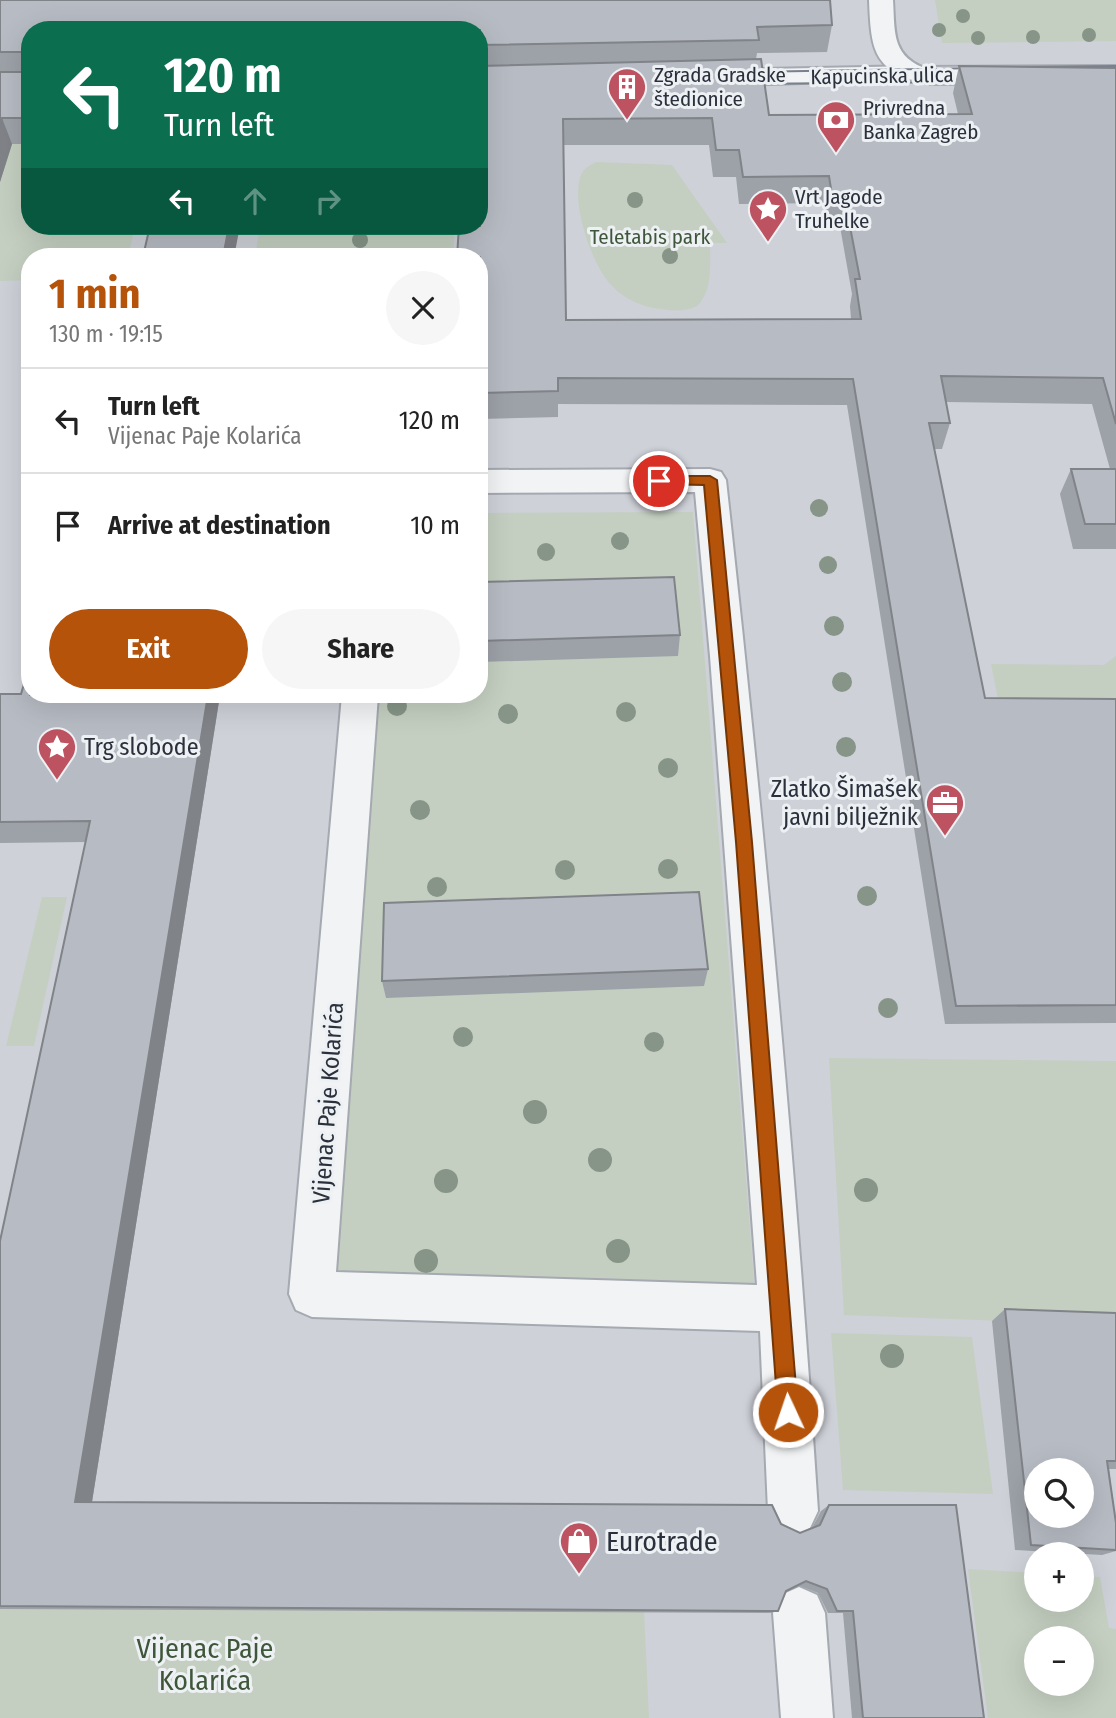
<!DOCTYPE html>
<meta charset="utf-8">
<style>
body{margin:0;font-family:"Fira Sans Condensed",sans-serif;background:#f6f6f6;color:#222;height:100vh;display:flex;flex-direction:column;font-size:26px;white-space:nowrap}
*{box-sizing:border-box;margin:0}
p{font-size:23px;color:#767676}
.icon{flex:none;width:38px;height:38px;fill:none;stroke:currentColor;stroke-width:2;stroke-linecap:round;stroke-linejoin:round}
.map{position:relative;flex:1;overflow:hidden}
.panel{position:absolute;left:21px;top:248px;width:467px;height:455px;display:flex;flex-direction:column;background:#fff;border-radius:28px;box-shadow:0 7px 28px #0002}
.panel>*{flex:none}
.hud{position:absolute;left:21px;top:21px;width:467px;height:214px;border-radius:28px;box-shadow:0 7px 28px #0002;background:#0b6e4f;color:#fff;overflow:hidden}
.fabs{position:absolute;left:1024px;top:1458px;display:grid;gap:14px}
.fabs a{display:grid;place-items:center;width:70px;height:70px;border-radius:50%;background:#fff;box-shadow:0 7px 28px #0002;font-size:35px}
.pin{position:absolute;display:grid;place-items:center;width:60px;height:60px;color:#fff;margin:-30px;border:4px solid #fff;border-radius:50%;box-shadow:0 2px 7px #0007}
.me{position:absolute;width:77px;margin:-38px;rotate:357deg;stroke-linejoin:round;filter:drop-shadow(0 0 5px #0008)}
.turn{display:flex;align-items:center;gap:24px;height:147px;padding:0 28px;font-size:32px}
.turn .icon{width:91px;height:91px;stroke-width:2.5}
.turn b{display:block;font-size:49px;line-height:60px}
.lanes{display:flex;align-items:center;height:66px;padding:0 28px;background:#0003;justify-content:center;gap:35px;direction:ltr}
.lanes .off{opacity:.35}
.round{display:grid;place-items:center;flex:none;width:74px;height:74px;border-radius:37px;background:#f6f6f6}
.overview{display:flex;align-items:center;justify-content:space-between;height:119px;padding:0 28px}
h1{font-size:42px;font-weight:700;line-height:52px;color:#b45309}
.primary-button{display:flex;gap:14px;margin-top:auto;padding:14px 28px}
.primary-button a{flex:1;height:80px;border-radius:42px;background:#b45309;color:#fff;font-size:28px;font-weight:700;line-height:80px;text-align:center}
.primary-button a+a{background:#f6f6f6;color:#222}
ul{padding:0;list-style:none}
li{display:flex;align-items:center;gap:21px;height:105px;padding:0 28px;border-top:2px solid #e0e0e0}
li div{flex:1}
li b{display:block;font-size:26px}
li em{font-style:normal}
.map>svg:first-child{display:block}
.built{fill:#ced1d8;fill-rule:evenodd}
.green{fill:#c4cfc1;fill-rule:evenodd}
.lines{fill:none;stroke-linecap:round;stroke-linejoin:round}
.pedestrian-casing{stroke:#a5a9b0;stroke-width:4}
.minor-casing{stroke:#a5a9b0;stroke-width:4}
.tertiary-casing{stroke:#a5a9b0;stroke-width:4}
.pedestrian{fill:#f1f3f5;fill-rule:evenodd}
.minor{fill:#f1f3f5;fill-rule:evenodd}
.tertiary{fill:#f1f3f5;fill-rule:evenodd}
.tram{stroke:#7a818e;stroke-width:2}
.tree{fill:#869587}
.wall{fill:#9da1a8;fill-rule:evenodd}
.shaded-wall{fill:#808388}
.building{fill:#b7bbc3;stroke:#808388;stroke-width:2;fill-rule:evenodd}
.route{fill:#b45309;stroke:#753606;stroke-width:2}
.labels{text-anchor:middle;stroke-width:6;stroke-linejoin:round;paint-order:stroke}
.far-poi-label{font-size:21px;fill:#2a303c;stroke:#eef1f4;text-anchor:start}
.far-street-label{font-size:21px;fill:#2a303c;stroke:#eef1f4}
.far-park-label{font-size:21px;fill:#3e5639;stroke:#eef1f4}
.poi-label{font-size:24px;fill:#2a303c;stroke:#eef1f4;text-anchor:start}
.street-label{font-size:24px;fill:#2a303c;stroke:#eef1f4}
.near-poi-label{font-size:28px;fill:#2a303c;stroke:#eef1f4;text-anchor:start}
.near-park-label{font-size:28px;fill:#3e5639;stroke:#eef1f4}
</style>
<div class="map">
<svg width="1116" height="1718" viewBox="0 0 1116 1718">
<rect width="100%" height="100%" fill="#dfe2e7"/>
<path class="built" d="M0,0H1116V1718H0ZM30,30H480V226H30ZM30,257H480V695H30ZM1036,1470H1082V1516H1036ZM1036,1554H1082V1600H1036ZM1036,1638H1082V1684H1036Z"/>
<path class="green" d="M935,0H1116V41L942,43Z
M0,144H30V226H135L128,257H30V280L0,281Z
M597,162L672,165L727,243H710C710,264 713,291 697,306C686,312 673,311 660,309C643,307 624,299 612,286C592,266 570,202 581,175C584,168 591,164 597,162Z
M260,226H455L453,257H255Z
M693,512L755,1293L329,1284L375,695H480V513Z
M1116,656V714H1001L991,664L1104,665Z
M42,897H67L34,1046H6Z
M829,1058L1116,1061V1325L844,1315Z
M831,1333L972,1337L993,1494L843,1490Z
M968,1569L1036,1573V1600H1082V1576L1100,1577L1109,1628L1116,1629V1718H988ZM1036,1638H1082V1684H1036Z
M0,1608L644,1612L649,1718H0Z"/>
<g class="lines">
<g class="pedestrian-casing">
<path id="pedestrian" d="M918,66L927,69L931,74L927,79L710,86L701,83L697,78L701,73L710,70Z"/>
</g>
<g class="minor-casing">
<path id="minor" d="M710,469L721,472L726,480C764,823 796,1167 818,1511L810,1528L793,1536L776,1528L768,1511L760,1331L312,1317L296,1310L289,1294L342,695H378L336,1272L757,1285L710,656L695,492L480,493V470Z
M799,1587L817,1595L825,1613L833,1718H781L773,1613L781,1595Z"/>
</g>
<g class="tertiary-casing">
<path id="tertiary" d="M869,0H893C895,29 891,54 922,67L1116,66V82L931,84C874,72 871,54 869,0Z"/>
</g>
<use href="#pedestrian" class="pedestrian"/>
<use href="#minor" class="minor"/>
<use href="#tertiary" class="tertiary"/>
<path class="tram" d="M1018,67L1116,66
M745,72L980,68
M745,84L973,82"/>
</g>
<g class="tree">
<circle cx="963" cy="16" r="7"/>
<circle cx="939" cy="30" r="7"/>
<circle cx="1089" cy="35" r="7"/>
<circle cx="1033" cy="37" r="7"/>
<circle cx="978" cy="38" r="7"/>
<circle cx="891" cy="114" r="7"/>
<circle cx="635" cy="200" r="8"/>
<circle cx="360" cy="240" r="8"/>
<circle cx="670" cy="256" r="8"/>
<circle cx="819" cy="508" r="9"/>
<circle cx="620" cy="541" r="9"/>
<circle cx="546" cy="552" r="9"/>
<circle cx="828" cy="565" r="9"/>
<circle cx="834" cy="626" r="10"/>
<circle cx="842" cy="682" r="10"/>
<circle cx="397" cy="706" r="10"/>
<circle cx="626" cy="712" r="10"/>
<circle cx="508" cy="714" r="10"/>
<circle cx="846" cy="747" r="10"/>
<circle cx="668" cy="768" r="10"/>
<circle cx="420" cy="810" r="10"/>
<circle cx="855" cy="815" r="10"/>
<circle cx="668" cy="869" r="10"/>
<circle cx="565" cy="870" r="10"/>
<circle cx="437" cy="887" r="10"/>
<circle cx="867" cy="896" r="10"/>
<circle cx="888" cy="1008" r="10"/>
<circle cx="463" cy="1037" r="10"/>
<circle cx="654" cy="1042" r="10"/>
<circle cx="535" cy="1112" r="12"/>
<circle cx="600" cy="1160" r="12"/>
<circle cx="446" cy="1181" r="12"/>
<circle cx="866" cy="1190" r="12"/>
<circle cx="618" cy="1251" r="12"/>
<circle cx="426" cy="1261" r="12"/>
<circle cx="892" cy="1356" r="12"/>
</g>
<path class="wall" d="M0,0L832,25L827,52L757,53L756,59L769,115L958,114L953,93L959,66L1116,68V549H1073L1060,494L1071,469H1110L1092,404L946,402L950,423L942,449H934L985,698L1116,699V1023L945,1024L847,405L558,404V417L480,419V30H30V144H12L0,182ZM563,145H709L713,177H736L739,204L824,203L827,221H839L852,294L850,306L851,319L566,320Z
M480,582L680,635L678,656L480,662Z
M0,694L220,695L92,1502L781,1524L800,1533L812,1528L821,1511L829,1505L984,1718H852L843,1613H828L818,1593L798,1585L786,1591L778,1611L770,1613L0,1609V1241L86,842L0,843Z
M708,969L704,986L386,998L382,981Z
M1005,1309L1116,1313V1469H1109L1116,1523V1551L1102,1555L1015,1550L992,1321Z"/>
<path class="shaded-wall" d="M2,118L12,144L0,182V125Z
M229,226H240L234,257H223Z
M208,695H220L91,1508L75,1502Z"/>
<path class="building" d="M0,0H830L832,25L757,27L759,40L480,45V30H30V118H2L0,125V72H23V52H0Z
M761,59L769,115L972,114L959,66L1116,68V424L1103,378L941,376L950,423H929L985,698L1116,699V1005L956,1006L853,379L558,378V391L480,393V257H457L459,226H480V66ZM712,118L716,150H739L743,177L829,176L832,195H844L860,279H855L861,319L566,320L563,119Z
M150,226H229L223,257H118L119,253L144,252Z
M1071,469H1116V524H1085Z
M674,577L680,635L480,641V582Z
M24,684H30V695H208L75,1502L772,1505L781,1524L800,1533L820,1525L829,1505H956L984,1718H863L853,1611H837L827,1589L806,1581L786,1591L778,1611L0,1606V1241L90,821L0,822V694H21Z
M699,892L708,969L382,981L384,903Z
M1005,1309L1116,1313V1461H1107L1116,1523V1550L1031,1545ZM1036,1470H1082V1516H1036Z"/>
<path class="route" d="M659,476H710L717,480L752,842L798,1412L795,1419L788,1422L781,1419L778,1412L736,842L704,485L654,484L652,481Z"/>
<defs>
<g id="building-pin" transform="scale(2.0125)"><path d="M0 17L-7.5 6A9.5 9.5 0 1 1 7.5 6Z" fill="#bd5260" stroke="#eef1f4"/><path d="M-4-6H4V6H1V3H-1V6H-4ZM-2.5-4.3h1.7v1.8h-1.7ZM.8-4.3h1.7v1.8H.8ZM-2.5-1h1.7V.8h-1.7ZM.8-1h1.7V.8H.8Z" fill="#fff"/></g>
<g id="bank-pin" transform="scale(2.0125)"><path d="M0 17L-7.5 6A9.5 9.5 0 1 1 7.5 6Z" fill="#bd5260" stroke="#eef1f4"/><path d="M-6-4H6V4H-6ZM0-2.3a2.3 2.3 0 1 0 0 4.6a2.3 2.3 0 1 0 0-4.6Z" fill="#fff"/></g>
<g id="sight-pin" transform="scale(2.0125)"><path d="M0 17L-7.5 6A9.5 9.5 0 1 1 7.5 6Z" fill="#bd5260" stroke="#eef1f4"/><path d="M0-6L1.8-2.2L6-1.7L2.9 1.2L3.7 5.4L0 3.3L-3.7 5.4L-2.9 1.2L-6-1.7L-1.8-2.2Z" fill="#fff"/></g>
<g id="office-pin" transform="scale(2.0125)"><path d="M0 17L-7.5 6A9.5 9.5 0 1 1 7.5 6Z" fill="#bd5260" stroke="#eef1f4"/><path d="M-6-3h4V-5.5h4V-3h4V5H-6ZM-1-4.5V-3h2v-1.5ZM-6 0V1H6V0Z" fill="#fff"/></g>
<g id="shop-pin" transform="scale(2.0125)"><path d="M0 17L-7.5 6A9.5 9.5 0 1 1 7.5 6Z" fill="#bd5260" stroke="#eef1f4"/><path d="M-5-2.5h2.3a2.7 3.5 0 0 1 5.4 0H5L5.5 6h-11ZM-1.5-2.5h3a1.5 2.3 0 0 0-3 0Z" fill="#fff"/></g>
</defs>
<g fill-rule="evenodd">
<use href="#building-pin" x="627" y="87"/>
<use href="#bank-pin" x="836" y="120"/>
<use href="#sight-pin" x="768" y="209"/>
<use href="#sight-pin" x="57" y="747"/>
<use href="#office-pin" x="945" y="803"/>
<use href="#shop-pin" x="579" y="1541"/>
</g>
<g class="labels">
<g class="far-poi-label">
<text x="654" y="82">Zgrada Gradske<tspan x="654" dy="24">štedionice</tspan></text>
<text x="863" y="115">Privredna<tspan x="863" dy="24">Banka Zagreb</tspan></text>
<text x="795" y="204">Vrt Jagode<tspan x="795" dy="24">Truhelke</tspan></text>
</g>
<g class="far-street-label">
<text transform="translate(882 76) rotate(-1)" y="7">Kapucinska ulica</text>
</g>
<g class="far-park-label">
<text x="650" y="244">Teletabis park</text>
</g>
<g class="poi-label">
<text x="84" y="755">Trg slobode</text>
<text x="918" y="797" text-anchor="end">Zlatko Šimašek<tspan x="918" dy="28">javni bilježnik</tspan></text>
</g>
<g class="street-label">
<text transform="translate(328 1103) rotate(-86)" y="8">Vijenac Paje Kolarića</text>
</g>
<g class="near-poi-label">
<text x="606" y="1551">Eurotrade</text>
</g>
<g class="near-park-label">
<text x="205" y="1658">Vijenac Paje<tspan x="205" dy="32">Kolarića</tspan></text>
</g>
</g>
</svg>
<div class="fabs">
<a><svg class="icon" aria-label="search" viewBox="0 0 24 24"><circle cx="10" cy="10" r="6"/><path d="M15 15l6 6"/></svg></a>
<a>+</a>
<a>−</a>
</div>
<div class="pin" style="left:659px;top:481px;background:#d93025"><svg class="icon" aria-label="arrive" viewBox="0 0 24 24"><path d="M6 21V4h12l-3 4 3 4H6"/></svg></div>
<svg class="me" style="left:788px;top:1412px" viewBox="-20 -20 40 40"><circle r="17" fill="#b45309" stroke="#fff" stroke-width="3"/><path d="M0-11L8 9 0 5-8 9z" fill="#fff"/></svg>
<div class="hud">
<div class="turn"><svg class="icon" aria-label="left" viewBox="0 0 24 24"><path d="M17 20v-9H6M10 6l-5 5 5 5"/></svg><div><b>120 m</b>Turn left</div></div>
<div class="lanes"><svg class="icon" aria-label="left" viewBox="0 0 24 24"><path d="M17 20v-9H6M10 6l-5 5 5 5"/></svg><svg class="icon off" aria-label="ahead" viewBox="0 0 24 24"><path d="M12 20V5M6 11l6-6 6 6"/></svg><svg class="icon off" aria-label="right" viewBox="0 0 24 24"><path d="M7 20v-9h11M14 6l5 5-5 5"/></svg></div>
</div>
<section class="panel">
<div class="overview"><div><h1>1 min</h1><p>130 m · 19:15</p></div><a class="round"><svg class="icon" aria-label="close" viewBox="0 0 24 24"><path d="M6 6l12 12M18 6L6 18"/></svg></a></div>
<ul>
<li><svg class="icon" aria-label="left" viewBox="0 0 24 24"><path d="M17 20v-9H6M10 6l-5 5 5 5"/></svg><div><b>Turn left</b><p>Vijenac Paje Kolarića</p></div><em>120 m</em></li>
<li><svg class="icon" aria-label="arrive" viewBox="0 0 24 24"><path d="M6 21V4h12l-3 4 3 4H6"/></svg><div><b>Arrive at destination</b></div><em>10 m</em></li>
</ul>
<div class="primary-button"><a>Exit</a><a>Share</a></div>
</section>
</div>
